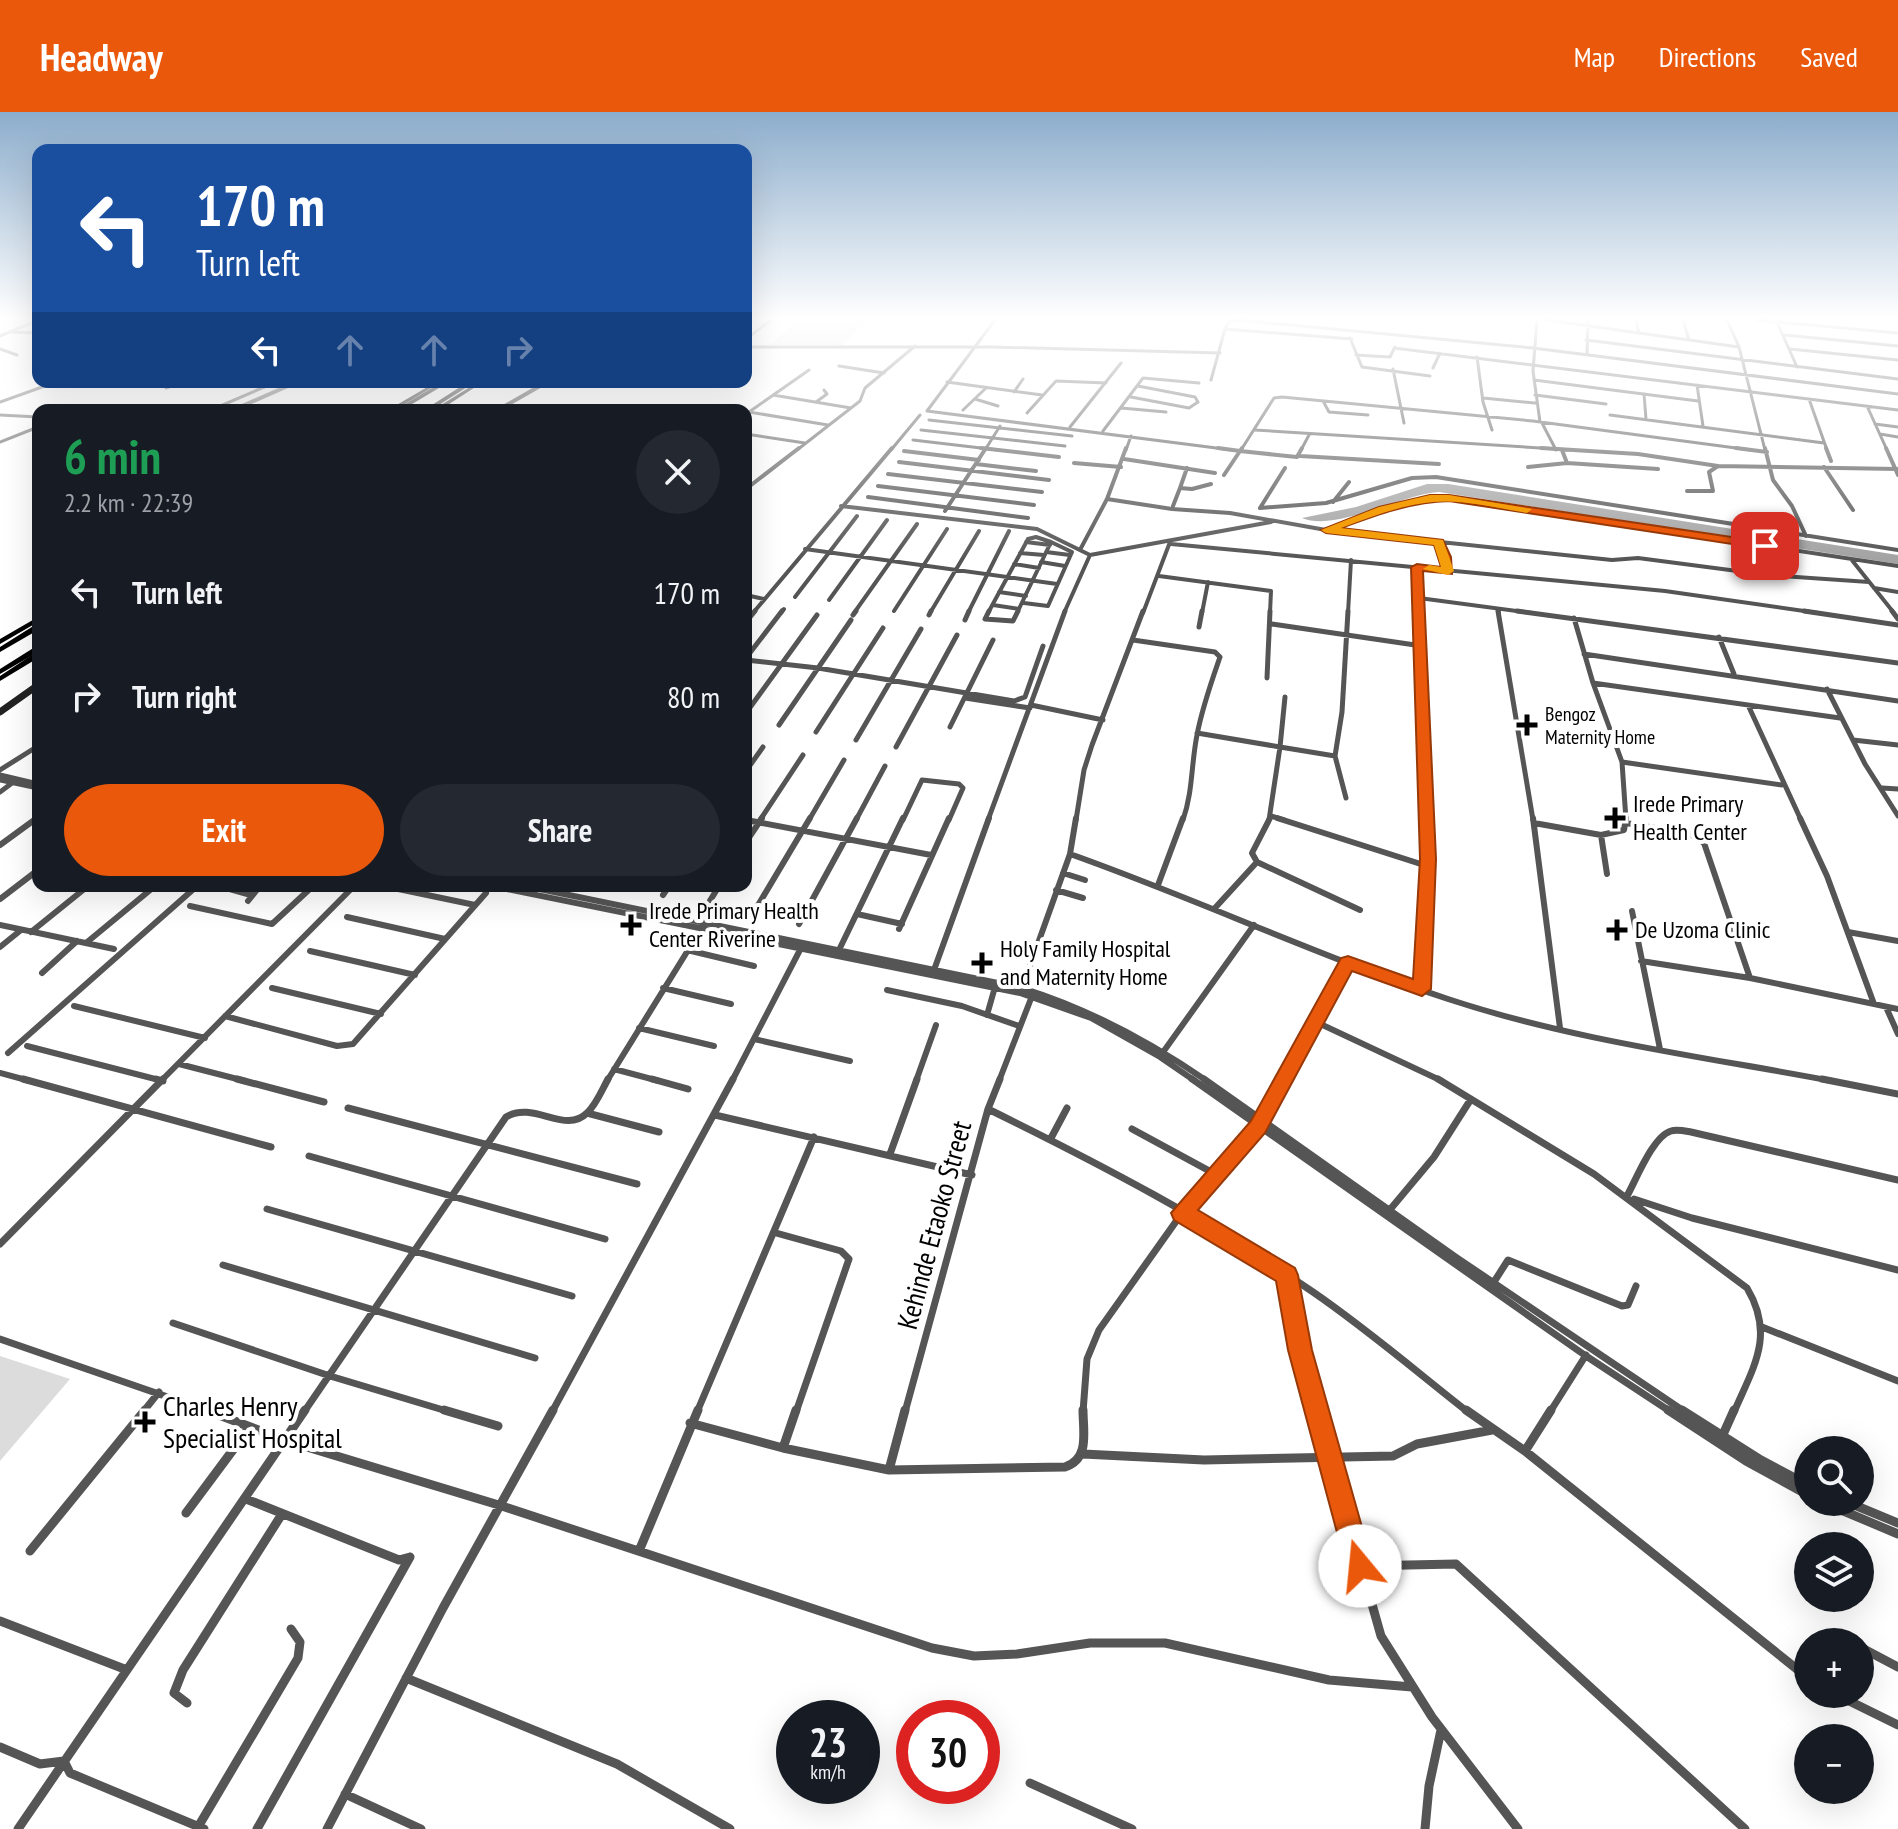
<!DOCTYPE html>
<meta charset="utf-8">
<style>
body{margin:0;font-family:"PT Sans Narrow",sans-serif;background:#242831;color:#f1f3f6;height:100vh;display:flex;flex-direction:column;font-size:30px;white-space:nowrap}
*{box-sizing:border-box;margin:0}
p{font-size:26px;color:#9ea1a6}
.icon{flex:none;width:44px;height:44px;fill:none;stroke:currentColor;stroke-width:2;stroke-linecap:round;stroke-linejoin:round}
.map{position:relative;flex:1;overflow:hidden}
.details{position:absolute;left:32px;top:292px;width:720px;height:488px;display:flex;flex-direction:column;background:#171b24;border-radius:16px;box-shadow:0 8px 32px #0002}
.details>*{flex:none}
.guide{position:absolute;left:32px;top:32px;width:720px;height:244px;border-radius:16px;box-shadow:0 8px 32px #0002;background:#1a4fa0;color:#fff;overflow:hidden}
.fabs{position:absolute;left:1794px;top:1324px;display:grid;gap:16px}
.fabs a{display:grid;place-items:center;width:80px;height:80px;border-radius:50%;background:#171b24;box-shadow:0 8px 32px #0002;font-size:40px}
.speed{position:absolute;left:776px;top:1588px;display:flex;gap:16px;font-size:40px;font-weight:700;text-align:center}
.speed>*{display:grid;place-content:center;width:104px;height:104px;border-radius:50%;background:#171b24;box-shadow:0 8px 32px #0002;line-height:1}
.speed small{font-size:20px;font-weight:400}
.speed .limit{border:12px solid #d22;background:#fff;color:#111}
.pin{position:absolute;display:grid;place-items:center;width:68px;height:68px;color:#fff;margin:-34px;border-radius:16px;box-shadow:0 4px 12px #0006}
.me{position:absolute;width:88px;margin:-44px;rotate:343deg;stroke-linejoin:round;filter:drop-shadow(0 0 6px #0008)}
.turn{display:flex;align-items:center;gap:28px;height:168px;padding:0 32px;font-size:36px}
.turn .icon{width:104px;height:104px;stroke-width:2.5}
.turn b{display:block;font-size:56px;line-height:68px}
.lanes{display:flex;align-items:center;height:76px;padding:0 32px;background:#0003;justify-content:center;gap:40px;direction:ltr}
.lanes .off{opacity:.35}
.round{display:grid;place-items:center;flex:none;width:84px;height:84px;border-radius:42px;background:#242831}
.summary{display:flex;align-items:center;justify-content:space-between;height:136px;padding:0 32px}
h1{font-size:48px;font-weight:600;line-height:60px;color:#1e9e55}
.primary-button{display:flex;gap:16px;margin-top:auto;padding:16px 32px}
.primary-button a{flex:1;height:92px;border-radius:48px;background:#ea580c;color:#fff;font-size:32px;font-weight:600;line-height:92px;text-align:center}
.primary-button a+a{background:#242831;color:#f1f3f6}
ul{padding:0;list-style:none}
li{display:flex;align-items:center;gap:24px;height:104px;padding:0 32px}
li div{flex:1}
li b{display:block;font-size:30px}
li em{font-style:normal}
header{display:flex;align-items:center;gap:48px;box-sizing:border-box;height:112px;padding:0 40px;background:#ea580c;color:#fff}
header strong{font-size:38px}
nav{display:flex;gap:44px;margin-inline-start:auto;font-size:28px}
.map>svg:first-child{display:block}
.green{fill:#dcdcdc}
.water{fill:#a3a3a3}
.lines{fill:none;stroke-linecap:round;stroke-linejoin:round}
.minor-far5{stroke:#555;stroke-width:3}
.minor-far4{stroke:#555;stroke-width:4}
.minor-far3{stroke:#555;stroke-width:5}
.minor-far2{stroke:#555;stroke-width:6}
.minor-far1{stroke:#555;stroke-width:7}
.minor{stroke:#555;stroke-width:9}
.tertiary{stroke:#555;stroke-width:4}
.secondary-far1{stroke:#222;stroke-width:4}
.secondary{stroke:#222;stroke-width:7}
.primary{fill:#000;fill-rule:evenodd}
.motorway{fill:#000;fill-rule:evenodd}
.route{fill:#ea580c;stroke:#983908;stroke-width:2}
.slow{fill:#f59e0b}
.poi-dot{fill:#000;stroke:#fff;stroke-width:3}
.labels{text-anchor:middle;stroke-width:8;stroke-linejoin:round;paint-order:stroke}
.far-poi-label{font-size:20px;fill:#000;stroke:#fff;text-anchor:start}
.poi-label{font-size:24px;fill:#000;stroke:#fff;text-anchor:start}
.near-street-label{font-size:28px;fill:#000;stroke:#fff}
.near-poi-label{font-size:28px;fill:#000;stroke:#fff;text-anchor:start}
</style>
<header>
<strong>Headway</strong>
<nav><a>Map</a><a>Directions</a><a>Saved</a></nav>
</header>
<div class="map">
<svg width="1898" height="1717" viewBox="0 0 1898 1717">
<rect width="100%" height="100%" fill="#fff"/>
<path class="green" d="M797,208H867L841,234L770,233Z
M0,1244L70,1267L0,1349Z"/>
<path class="water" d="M1427,372H1448L1898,443V452L1439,380C1398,383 1337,420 1302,406L1356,395Z"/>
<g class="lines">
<path class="minor-far5" d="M995,208L927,299L1232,338
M1537,208L1533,259L1540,310
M1547,208L1739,235
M1636,208L1639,221
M1683,208L1689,228
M1727,208L1739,235L1765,338
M1757,208L1898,221
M1777,210L1797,255
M1225,217L1352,227
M12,220L38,221
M1785,223L1898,234
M0,224L38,208
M1350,226L1362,255L1430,264
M746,227L771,208
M1586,228L1898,267
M746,235H994L1220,241
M1394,236L1898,298
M0,237L17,243
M1790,237L1898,248
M1356,243L1390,245L1395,235
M1587,243L1588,208
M1477,245L1483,290L1492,318
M839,254L884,261
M1433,256L1440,241
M1393,257L1404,311
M1211,268L1225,217L1229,210L1239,208L1533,236L1898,282
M1534,268L1698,289
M947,270L1042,283
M1697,273L1703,314
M166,276L183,270
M1014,280L1023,267
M1644,282L1646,307
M773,283L851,296
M1535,283L1606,292
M1131,285L1189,296L1198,290L1195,285L1138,274
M1483,286L1535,291
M975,287L998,294
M1809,287L1827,338
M1323,289L1329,300L1368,303
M0,290L56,270
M816,290L827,282L824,278
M1867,294L1887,338
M1121,296L1166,300
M211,298L276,270
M963,298L986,276
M749,300L828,313
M749,300L809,258
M1027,301L1056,269L1106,271
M0,303L38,305
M1610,303L1824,331
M929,308L1072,324
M1542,311L1556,338
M1875,312L1898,315
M1070,315L1121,251
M921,318L1065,334
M1255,318L1573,338
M1103,319L1143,266L1199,271
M746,322L805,331
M1880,322L1898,325
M913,328L998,338
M0,330L38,315
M797,338L860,289L865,276L915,234
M891,338L920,303
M985,338L1000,314
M1126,338L1131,324
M1241,338L1274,286L1282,285L1533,309L1751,338
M1301,338L1309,323"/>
<path class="minor-far4" d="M981,336L1059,345
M1218,336L1240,339L1242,336
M1541,336L1638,342L1718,354
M1736,336L1767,340
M1765,336L1773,368L1792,394L1806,424
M1826,336L1831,349
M1886,336L1898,363
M904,339L979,348
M1300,344L1439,352
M1124,347L1215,361
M899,350L1049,368
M1074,351L1121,355
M1567,351L1658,357
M976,352L1036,359
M1528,355L1567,351L1562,338
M1824,355L1853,398
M1187,356L1180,376L1192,377L1211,372
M888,362L1042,380
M1224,363L1240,339L1297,345L1302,336
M878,374L1034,393
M746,377L799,336
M1687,379H1713L1709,360L1718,354L1898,357
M868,385L1028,406
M1107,387L1172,397L1230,401L1326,418L1612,448L1638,446L1768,463L1869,470
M1333,390L1349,370
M841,394L1037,417L1090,443
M1173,394L1180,376
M1260,396L1326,391L1412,366L1436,365L1898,438
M1260,396L1285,356
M945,399L986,336
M1330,417L1403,392L1449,386L1898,454
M1026,430L1050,433
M1439,430L1448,459
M1171,432L1665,479L1818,501
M1081,436L1107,387L1126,336
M805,437L1057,472
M1046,440L1070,443
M1020,441L1044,443
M1851,447L1894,501
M1041,450L1065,454
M1014,452L1039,456
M1417,455L1419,501
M1159,464L1271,479L1270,501
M1874,476L1898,480
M999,480L1026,484
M746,483L764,487
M795,485L857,404
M1419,486L1532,501
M829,488L887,408
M1024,491L1048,494L1072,440L1051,430
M993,493L1019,497
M1498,497L1499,501
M894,499L947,417
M753,501L892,336
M781,501L784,497
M854,501L917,412
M930,501L979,419
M968,501L1009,419
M988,501L1028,427L1036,425L1051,430L1017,501
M1064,501L1090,443L1271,410
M1143,501L1170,430
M1202,501L1208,470
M1348,501L1351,448"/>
<path class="minor-far3" d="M989,499L985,507L1013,509L1018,499
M1419,499L1427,708
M1498,499L1533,708
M1517,499L1898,551
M1804,499L1898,513
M1892,499L1898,507
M853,503L856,499
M929,503L931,499
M1574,506L1593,571L1622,650L1626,708
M965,508L969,499
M746,510L755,499
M1272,512L1422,534
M1199,515L1202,499
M1719,525L1734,562
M1133,528L1215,540L1220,545C1211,571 1202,596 1197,623C1191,653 1193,679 1183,708
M1584,542L1898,589
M746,546L782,499
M746,548L818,556L1014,589L1025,585L1043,534
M1267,566L1270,499
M1593,571L1840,606
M1827,577L1865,652L1898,704
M1285,585L1280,635L1335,644L1342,600L1348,499
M965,586L1030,596
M1031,593L1103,608
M1748,593L1801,708
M746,601L817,503
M779,613L851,508
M950,615L993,528
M816,620L883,516
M1197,621L1280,635L1269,708
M856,628L921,517
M1853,628L1898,633
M896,635L957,523
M1335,644L1346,686
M1622,650L1782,673
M0,658L38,634
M746,659L763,635
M0,663L38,672
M0,668L38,676
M1882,676L1898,677
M0,680L12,671
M1271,704L1284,708
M34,708L38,705
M760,708L803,643
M809,708L844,648
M856,708L885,654
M903,708L922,668L959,672L963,676L949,708
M988,708L1065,499
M1076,708L1084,658L1092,633L1143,499"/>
<path class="minor-far2" d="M1277,706L1427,754
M1533,706L1560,916
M1800,706L1827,764L1874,892
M746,708L931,743
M1534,711L1601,723L1624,718L1626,706
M1626,711L1690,722L1704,731L1750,866
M1601,723L1607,762
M746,730L762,706
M0,733L37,706
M1070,742C1197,787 1320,845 1448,887C1572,928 1705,945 1832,969
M1257,750L1360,798
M1063,761L1085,768
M1158,773L1183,706
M219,774L251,783
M384,774L475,793
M492,774L1020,881L1091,906L1160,945L1195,969
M525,774L1022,876C1090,897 1149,929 1207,969
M1056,778L1083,786
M663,783L669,774
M0,787L38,758
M248,789L260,774
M708,792L719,774
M190,794L272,812L313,774
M1215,796L1257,750L1252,741L1270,706
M1632,799L1660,937
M754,800L810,706
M857,802L902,812
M347,805L445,827
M799,812L857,706
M0,813L114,837
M899,817L949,706
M31,820L88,774
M1848,820L1898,829
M86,831L155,774
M0,835L21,818
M687,838L754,854
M839,838L903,706
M310,839L415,863
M1641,849L1750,866L1898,897
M934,858L989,706
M42,861L77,829
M272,876L381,902
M663,876L731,892
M1022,876L1070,742L1076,706
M1422,877L1428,747L1426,706
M887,878L962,894L1019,914
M74,894L205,926
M1886,895L1898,922
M987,903L995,875
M225,904L337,934L353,932L486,781
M1314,909L1442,969
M639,916L714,934
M754,927L850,949
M27,934L163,969
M8,941L197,774
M1161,943L1254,813
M179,952L245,969
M614,957L659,969
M0,961L30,969
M161,969L354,774
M607,969L703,814
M732,969L801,836
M916,969L936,913
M999,969L1032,884
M1283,969L1348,850"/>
<path class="minor-far1" d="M23,967L271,1035
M156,967L163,969
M237,967L324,990
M652,967L688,977
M1192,967L1586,1244L1671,1300
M1204,967L1457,1146L1685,1300
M1438,967L1594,1062L1747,1176C1775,1223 1754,1254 1734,1300
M1822,967L1898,982
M348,996L637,1072
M988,997C1100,1052 1211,1110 1313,1180C1367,1217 1417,1260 1468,1300
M587,1001L659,1020
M715,1003L972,1063
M1132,1017L1215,1062
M1050,1028L1067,996
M890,1042L917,967
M309,1044L605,1127
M1627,1084C1636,1068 1653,1024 1671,1019C1677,1017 1685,1019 1691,1020L1898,1068
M1634,1087L1692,1106L1898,1158
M267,1097L572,1184
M1388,1100L1434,1045L1471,987
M776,1121L841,1139L849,1147L796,1300
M0,1132L163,967
M223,1153L535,1246
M1287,1163L1317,1300
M1492,1173L1508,1148L1622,1194L1628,1193L1636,1174
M173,1211L330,1264L450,1300
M1762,1215L1898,1269
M0,1227L211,1300
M143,1300L159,1280
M304,1300L506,1005C534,988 565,1023 587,1001C596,993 602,978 608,967
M552,1300L733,967
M697,1300L814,1025
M905,1300L988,997L1000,967
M1083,1300L1087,1247L1099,1218L1182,1101L1258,1015L1284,967
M1550,1300L1586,1243"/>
<path class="minor" d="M206,1298L287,1329L502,1394L932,1536L974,1544L1017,1542L1090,1531H1165L1329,1568L1412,1575
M444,1298L498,1314
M1317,1298L1381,1524L1432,1605L1518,1717
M1466,1298L1525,1339L1808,1566
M1668,1298L1746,1349L1808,1383
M1682,1298L1761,1348L1808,1373
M690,1311L783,1336L889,1358L1065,1355C1090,1347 1083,1320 1083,1298
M1721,1327L1734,1298
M783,1336L796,1298
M1525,1339L1551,1298
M1083,1342L1204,1348L1393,1344L1417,1332L1492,1318
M889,1358L905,1298
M246,1387L399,1448L410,1445
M1822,1390L1898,1422
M1847,1390L1898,1411
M186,1401L250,1315
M30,1439L145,1298
M639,1439L698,1298
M1360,1454L1456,1452L1745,1717
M0,1509L127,1558
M1840,1525L1849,1530
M1860,1535L1898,1555
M406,1566L617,1652L730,1717
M1835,1582L1898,1613
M187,1591L174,1581L183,1558L282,1402
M0,1635L40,1652L64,1649L70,1661L204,1717
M1030,1671L1132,1717
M345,1682L421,1717
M198,1715L298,1546L300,1530L291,1517
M18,1717L305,1298
M257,1717L410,1445
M327,1717L443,1496L553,1298
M1425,1717L1429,1674L1441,1618"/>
<path class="tertiary" d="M233,298L297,270"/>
<path class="secondary-far1" d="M498,298L547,270"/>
<path class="secondary" d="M0,600L38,573"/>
<path class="primary" d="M436,270H441L395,298H388Z
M478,270H483L440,298H433Z
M38,505V510L0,532V527Z
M35,541H38V546L0,569V564Z"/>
<path class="motorway" d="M442,270H449L402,298H395Z
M468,270H475L431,298H424Z
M35,513H38V518L0,540V535Z
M35,535H38V540L0,562V557Z"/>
</g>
<linearGradient id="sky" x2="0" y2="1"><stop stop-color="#8cadcc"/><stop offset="0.46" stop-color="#fff"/><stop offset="1" stop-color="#fff" stop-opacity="0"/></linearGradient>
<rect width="1898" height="448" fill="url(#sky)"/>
<path class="route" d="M1430,383H1449L1765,430L1770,434L1765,437L1449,389C1411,390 1376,403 1341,416L1443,428L1451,445L1452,462L1423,459L1436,747L1431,877L1422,884L1352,859L1265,1021L1198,1098L1295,1156L1298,1163L1312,1238L1373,1454L1369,1464L1360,1468L1350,1464L1346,1454L1288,1238L1276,1169L1174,1108L1171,1101L1251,1009L1341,846L1348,844L1413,867L1420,747L1411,455L1417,452L1441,455L1434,433L1326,421L1321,418L1379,395Z"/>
<path class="slow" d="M1430,383H1449L1532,397L1527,401C1497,396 1463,387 1433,390C1401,393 1371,405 1341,416L1443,428L1454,459L1448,463L1423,457L1429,453L1441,455L1434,433L1326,421L1321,418L1379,395Z"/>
<g class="poi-dot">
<path d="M1523 601h8v8h8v8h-8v8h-8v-8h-8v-8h8z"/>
<path d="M1611 694h8v8h8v8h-8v8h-8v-8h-8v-8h8z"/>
<path d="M627 801h8v8h8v8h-8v8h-8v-8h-8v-8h8z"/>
<path d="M1613 806h8v8h8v8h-8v8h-8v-8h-8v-8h8z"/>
<path d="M978 839h8v8h8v8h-8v8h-8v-8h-8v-8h8z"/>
<path d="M141 1298h8v8h8v8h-8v8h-8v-8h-8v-8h8z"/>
</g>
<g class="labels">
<g class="far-poi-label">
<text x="1545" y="609">Bengoz<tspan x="1545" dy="23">Maternity Home</tspan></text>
</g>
<g class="poi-label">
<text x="1633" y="700">Irede Primary<tspan x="1633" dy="28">Health Center</tspan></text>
<text x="649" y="807">Irede Primary Health<tspan x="649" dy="28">Center Riverine</tspan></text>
<text x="1635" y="826">De Uzoma Clinic</text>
<text x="1000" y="845">Holy Family Hospital<tspan x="1000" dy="28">and Maternity Home</tspan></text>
</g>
<g class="near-street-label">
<text transform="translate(934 1113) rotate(-75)" y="10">Kehinde Etaoko Street</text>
</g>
<g class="near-poi-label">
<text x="163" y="1304">Charles Henry<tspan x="163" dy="32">Specialist Hospital</tspan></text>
</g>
</g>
</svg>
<div class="fabs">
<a><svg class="icon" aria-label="search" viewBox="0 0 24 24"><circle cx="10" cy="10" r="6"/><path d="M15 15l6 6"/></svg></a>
<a><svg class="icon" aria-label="layers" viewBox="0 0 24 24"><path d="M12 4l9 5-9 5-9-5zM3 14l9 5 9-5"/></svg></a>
<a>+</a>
<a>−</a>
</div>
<div class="speed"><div>23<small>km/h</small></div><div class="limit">30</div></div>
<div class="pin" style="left:1765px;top:434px;background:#d93025"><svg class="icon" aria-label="arrive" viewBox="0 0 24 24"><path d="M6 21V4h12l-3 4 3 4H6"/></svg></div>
<svg class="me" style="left:1360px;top:1454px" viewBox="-20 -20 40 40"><circle r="19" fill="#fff"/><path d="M0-13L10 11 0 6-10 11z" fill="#ea580c"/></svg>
<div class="guide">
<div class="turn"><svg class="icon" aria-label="left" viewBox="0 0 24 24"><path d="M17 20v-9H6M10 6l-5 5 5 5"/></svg><div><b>170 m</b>Turn left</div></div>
<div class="lanes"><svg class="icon" aria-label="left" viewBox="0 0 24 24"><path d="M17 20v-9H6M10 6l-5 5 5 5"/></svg><svg class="icon off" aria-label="ahead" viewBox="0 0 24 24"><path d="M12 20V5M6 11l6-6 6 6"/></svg><svg class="icon off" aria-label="ahead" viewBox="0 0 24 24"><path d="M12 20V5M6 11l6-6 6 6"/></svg><svg class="icon off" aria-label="right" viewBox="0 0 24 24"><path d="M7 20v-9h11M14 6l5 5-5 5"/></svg></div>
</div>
<section class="details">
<div class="summary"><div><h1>6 min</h1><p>2.2 km · 22:39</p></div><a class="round"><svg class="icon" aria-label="close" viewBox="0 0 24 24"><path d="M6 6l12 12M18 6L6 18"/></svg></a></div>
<ul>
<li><svg class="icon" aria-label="left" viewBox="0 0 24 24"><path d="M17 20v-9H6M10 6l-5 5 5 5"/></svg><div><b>Turn left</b></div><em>170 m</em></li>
<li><svg class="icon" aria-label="right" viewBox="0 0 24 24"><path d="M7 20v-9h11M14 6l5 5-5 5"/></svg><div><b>Turn right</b></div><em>80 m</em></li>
</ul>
<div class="primary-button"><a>Exit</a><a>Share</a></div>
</section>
</div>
